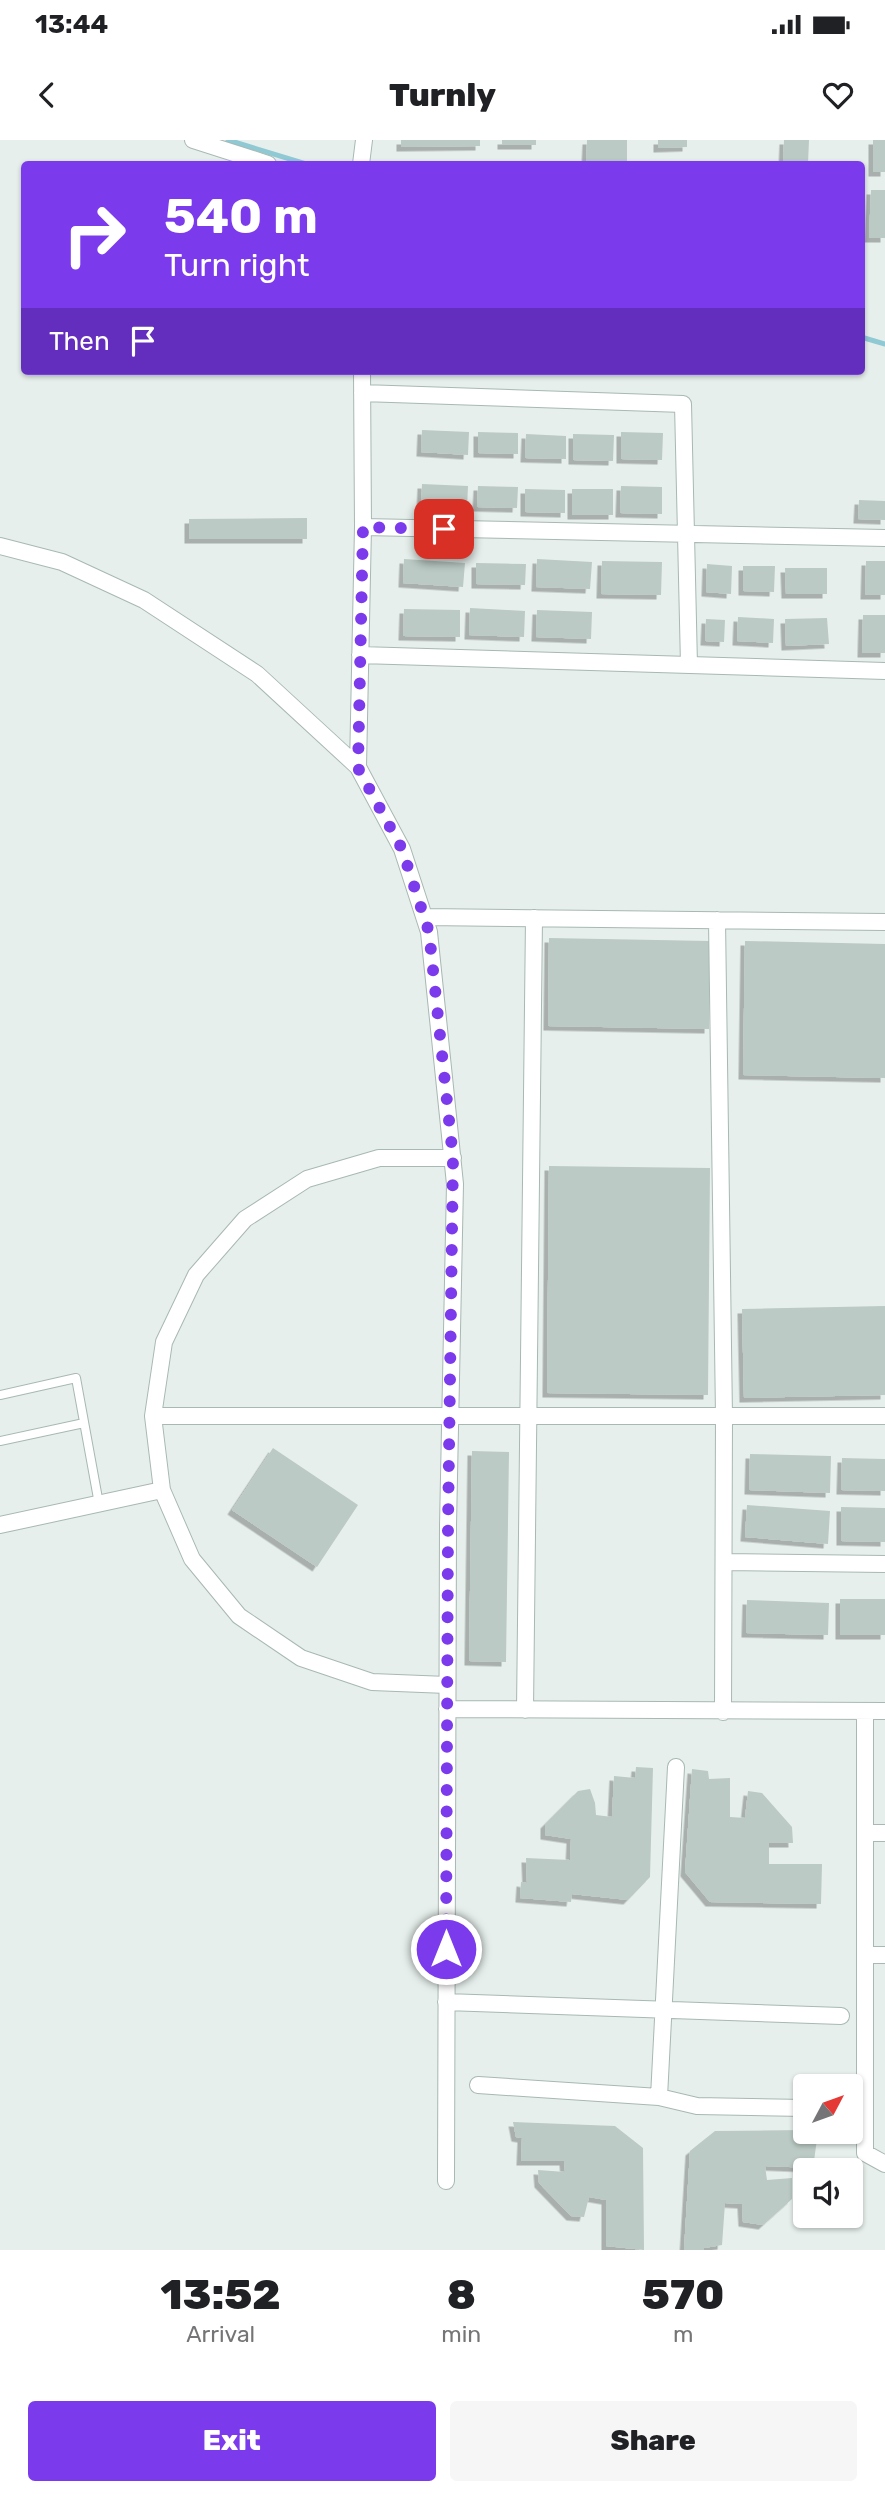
<!DOCTYPE html>
<style>
body{margin:0;font-family:Rubik,sans-serif;background:#f6f6f6;color:#202124;height:100vh;display:flex;flex-direction:column;font-size:26px;white-space:nowrap}
*{box-sizing:border-box;margin:0}
p{font-size:23px;color:#757577}
.icon{flex:none;width:38px;height:38px;fill:none;stroke:currentColor;stroke-width:2;stroke-linecap:round;stroke-linejoin:round}
.map{position:relative;height:2110px;overflow:hidden}
.sheet{display:flex;flex-direction:column;background:#fff;flex:1}
.sheet>*{flex:none}
.hud{position:absolute;left:21px;top:21px;width:844px;height:214px;border-radius:7px;box-shadow:0 2px 5px #0004;background:#7c3aed;color:#fff;overflow:hidden}
.needle{width:46px;rotate:49deg}
.fabs{position:absolute;left:793px;top:1934px;display:grid;gap:14px}
.fabs a{display:grid;place-items:center;width:70px;height:70px;border-radius:7px;background:#fff;box-shadow:0 2px 5px #0004;font-size:35px}
.pin{position:absolute;display:grid;place-items:center;width:60px;height:60px;color:#fff;margin:-30px;border-radius:14px;box-shadow:0 4px 10px #0006}
.me{position:absolute;width:77px;margin:-38px;rotate:0deg;stroke-linejoin:round;filter:drop-shadow(0 0 5px #0008)}
.turn{display:flex;align-items:center;gap:24px;height:147px;padding:0 28px;font-size:32px}
.turn .icon{width:91px;height:91px;stroke-width:2.5}
.turn b{display:block;font-size:49px;line-height:60px}
.then{display:flex;align-items:center;height:66px;padding:0 28px;background:#0003;gap:14px;font-size:26px}
.eta{display:flex;justify-content:space-evenly;align-items:center;height:119px;text-align:center}
.eta b{font-size:42px;font-weight:800;line-height:49px}
.action{display:flex;gap:14px;margin-top:auto;padding:14px 28px}
.action a{flex:1;height:80px;border-radius:7px;background:#7c3aed;color:#fff;font-size:28px;font-weight:800;line-height:80px;text-align:center}
.action a+a{background:#f6f6f6;color:#202124}
.status{display:flex;justify-content:space-between;align-items:center;height:49px;padding:0 35px;background:#fff;direction:ltr}
.status svg{height:19px;fill:currentColor}
header{display:flex;justify-content:space-between;align-items:center;height:91px;padding:0 28px;background:#fff;font-size:32px;font-weight:800}
.map>svg:first-child{display:block}
.lines{fill:none;stroke-linecap:round;stroke-linejoin:round}
.stream{stroke:#8ec9d4;stroke-width:5}
.building{fill:#bbcac4;filter:url(#shadow)}
.service-casing{stroke:#a8b8b2;stroke-width:10}
.minor-casing{stroke:#a8b8b2;stroke-width:18}
.service{stroke:#fff;stroke-width:8}
.minor{stroke:#fff;stroke-width:16}
.route{stroke:#7c3aed;stroke-width:12;stroke-dasharray:0 21.6}
</style>
<div class="status"><b>13:44</b><svg viewBox="0 0 49 12"><path d="M0 12V9h3v3zM5 12V6h3v6zM10 12V3h3v9zM15 12V0h3v12zM26 1h20v11H26zM47 4h2v5h-2z"/></svg></div>
<header><svg class="icon" aria-label="back" viewBox="0 0 24 24"><path d="M15 5l-7 7 7 7"/></svg>Turnly<svg class="icon" aria-label="heart" viewBox="0 0 24 24"><path d="M12 20l-8-8c-3-5 5-10 8-4 3-6 11-1 8 4z"/></svg></header>
<div class="map">
<svg width="885" height="2110" viewBox="0 0 885 2110">
<defs>
<filter id="shadow"><feDropShadow dx="-4.5" dy="4.5" stdDeviation="0" flood-color="#0004"/></filter>
</defs>
<rect width="100%" height="100%" fill="#e6efeb"/>
<g class="lines">
<path class="stream" d="M228,0L306,24
M861,197L885,204"/>
</g>
<path class="building" d="M401,0H480V6L401,7Z
M502,0H536V5H502Z
M587,0H627V24L586,22Z
M658,0H687V7L658,8Z
M784,0H809L808,24H783Z
M873,0H885V32H873Z
M871,50H885V98H869Z
M422,290L469,292L468,315L421,312Z
M478,292L518,293V314L478,313Z
M621,292L663,293L662,320L621,319Z
M526,294L566,296V319L525,318Z
M573,294L614,295L613,321L573,320Z
M422,344L468,346L467,369L421,367Z
M478,346L518,347L517,368L477,367Z
M621,346L662,347V374L620,373Z
M525,349L565,350V373L525,372Z
M572,349H613V375H572Z
M859,360L885,361V380L858,379Z
M307,378V399H189V379Z
M404,419L465,423L463,447L403,443Z
M537,419L592,422L590,449L536,447Z
M602,421L662,422L661,455L601,454Z
M866,421H885V455H865Z
M476,423L526,424L525,445L476,444Z
M707,424L732,426L731,454L706,452Z
M743,426H775L774,452L743,451Z
M785,428H827V454H786Z
M470,468L525,471L524,497L469,495Z
M404,469L460,470V497L403,496Z
M537,470L592,472L591,499L536,497Z
M863,475H885V513H862Z
M738,477L774,479L773,503L737,501Z
M827,478L829,504L786,506L785,479Z
M706,479L725,480L724,502L705,501Z
M549,798L710,801L709,889L548,886Z
M745,801L885,804V938L743,935Z
M549,1026L710,1028L708,1255L547,1253Z
M885,1166V1255L744,1258L742,1169Z
M273,1308L358,1365L317,1427L232,1370Z
M472,1311L509,1312L506,1522L469,1521Z
M750,1314L831,1316L830,1353L749,1350Z
M842,1318L885,1319V1351L841,1350Z
M747,1365L830,1371L828,1404L745,1397Z
M841,1367L885,1368V1402L841,1401Z
M840,1459H885V1495H840Z
M747,1460L829,1463L828,1495L746,1493Z
M636,1627L653,1628L650,1737L628,1760L572,1754L571,1762L520,1758L521,1742L527,1743L526,1718L570,1720L571,1699L545,1695V1684L578,1651L590,1649L595,1663L596,1675L612,1677L614,1636L635,1638Z
M692,1629L708,1631L709,1639L730,1638V1677L745,1678L748,1651L762,1653L792,1687L793,1703H769V1724H822L821,1764L710,1762L685,1732Z
M513,1982L615,1986L643,2008L644,2110L606,2106V2060L589,2057L584,2077L571,2076L539,2043L538,2030L565,2032L564,2021H521L522,1998L516,1997Z
M805,1990L818,1992L813,2028L765,2026L767,2040L792,2038V2059L763,2085L743,2082L742,2064L725,2063L722,2105L704,2108V2110H684L690,2011L715,1991Z"/>
<g class="lines">
<g class="service-casing">
<path id="service" d="M0,1255L76,1238L99,1364
M0,1301L84,1283"/>
</g>
<g class="minor-casing">
<path id="minor" d="M193,0L268,24
M361,24L364,0
M362,253L683,264L689,525
M363,387L885,398
M0,406L62,422L144,460L257,534L358,627L402,709L429,792L455,1044L448,1386L446,2041
M360,515L885,531
M358,627L363,387L362,231
M424,777L885,782
M717,780L724,1276L723,1572
M153,1276H885
M0,1385L162,1350
M724,1422L885,1424
M447,1545L372,1542L301,1518L239,1476L192,1419L162,1350L153,1276L164,1202L196,1135L245,1079L307,1039L379,1018H453
M447,1569L885,1571
M525,1570L534,778
M865,1571V2013L885,2024
M865,1693H885
M865,1815H885
M446,1862L841,1876
M478,1945L659,1957L676,1627
M659,1957L697,1966L805,1968"/>
</g>
<use href="#service" class="service"/>
<use href="#minor" class="minor"/>
</g>
<g class="lines">
<path class="route" d="M444,389L363,387L358,628L402,709L429,792L453,1018L448,1386L446,1809"/>
</g>
</svg>
<div class="fabs">
<a><svg class="needle" viewBox="-14 -14 28 28"><path d="M0-13l5 13h-10z" fill="#e53935"/><path d="M0 13l5-13h-10z" fill="#757577"/></svg></a>
<a><svg class="icon" aria-label="sound" viewBox="0 0 24 24"><path d="M4 9h4l5-4v14l-5-4H4zM17 9q2 3 0 6"/></svg></a>
</div>
<div class="pin" style="left:444px;top:389px;background:#d93025"><svg class="icon" aria-label="arrive" viewBox="0 0 24 24"><path d="M6 21V4h12l-3 4 3 4H6"/></svg></div>
<svg class="me" style="left:446px;top:1809px" viewBox="-20 -20 40 40"><circle r="17" fill="#7c3aed" stroke="#fff" stroke-width="3"/><path d="M0-11L8 9 0 5-8 9z" fill="#fff"/></svg>
<div class="hud">
<div class="turn"><svg class="icon" aria-label="right" viewBox="0 0 24 24"><path d="M7 20v-9h11M14 6l5 5-5 5"/></svg><div><b>540 m</b>Turn right</div></div>
<div class="then">Then<svg class="icon" aria-label="arrive" viewBox="0 0 24 24"><path d="M6 21V4h12l-3 4 3 4H6"/></svg></div>
</div>
</div>
<section class="sheet">
<div class="eta">
<div><b>13:52</b><p>Arrival</p></div>
<div><b>8</b><p>min</p></div>
<div><b>570</b><p>m</p></div>
</div>
<div class="action"><a>Exit</a><a>Share</a></div>
</section>
